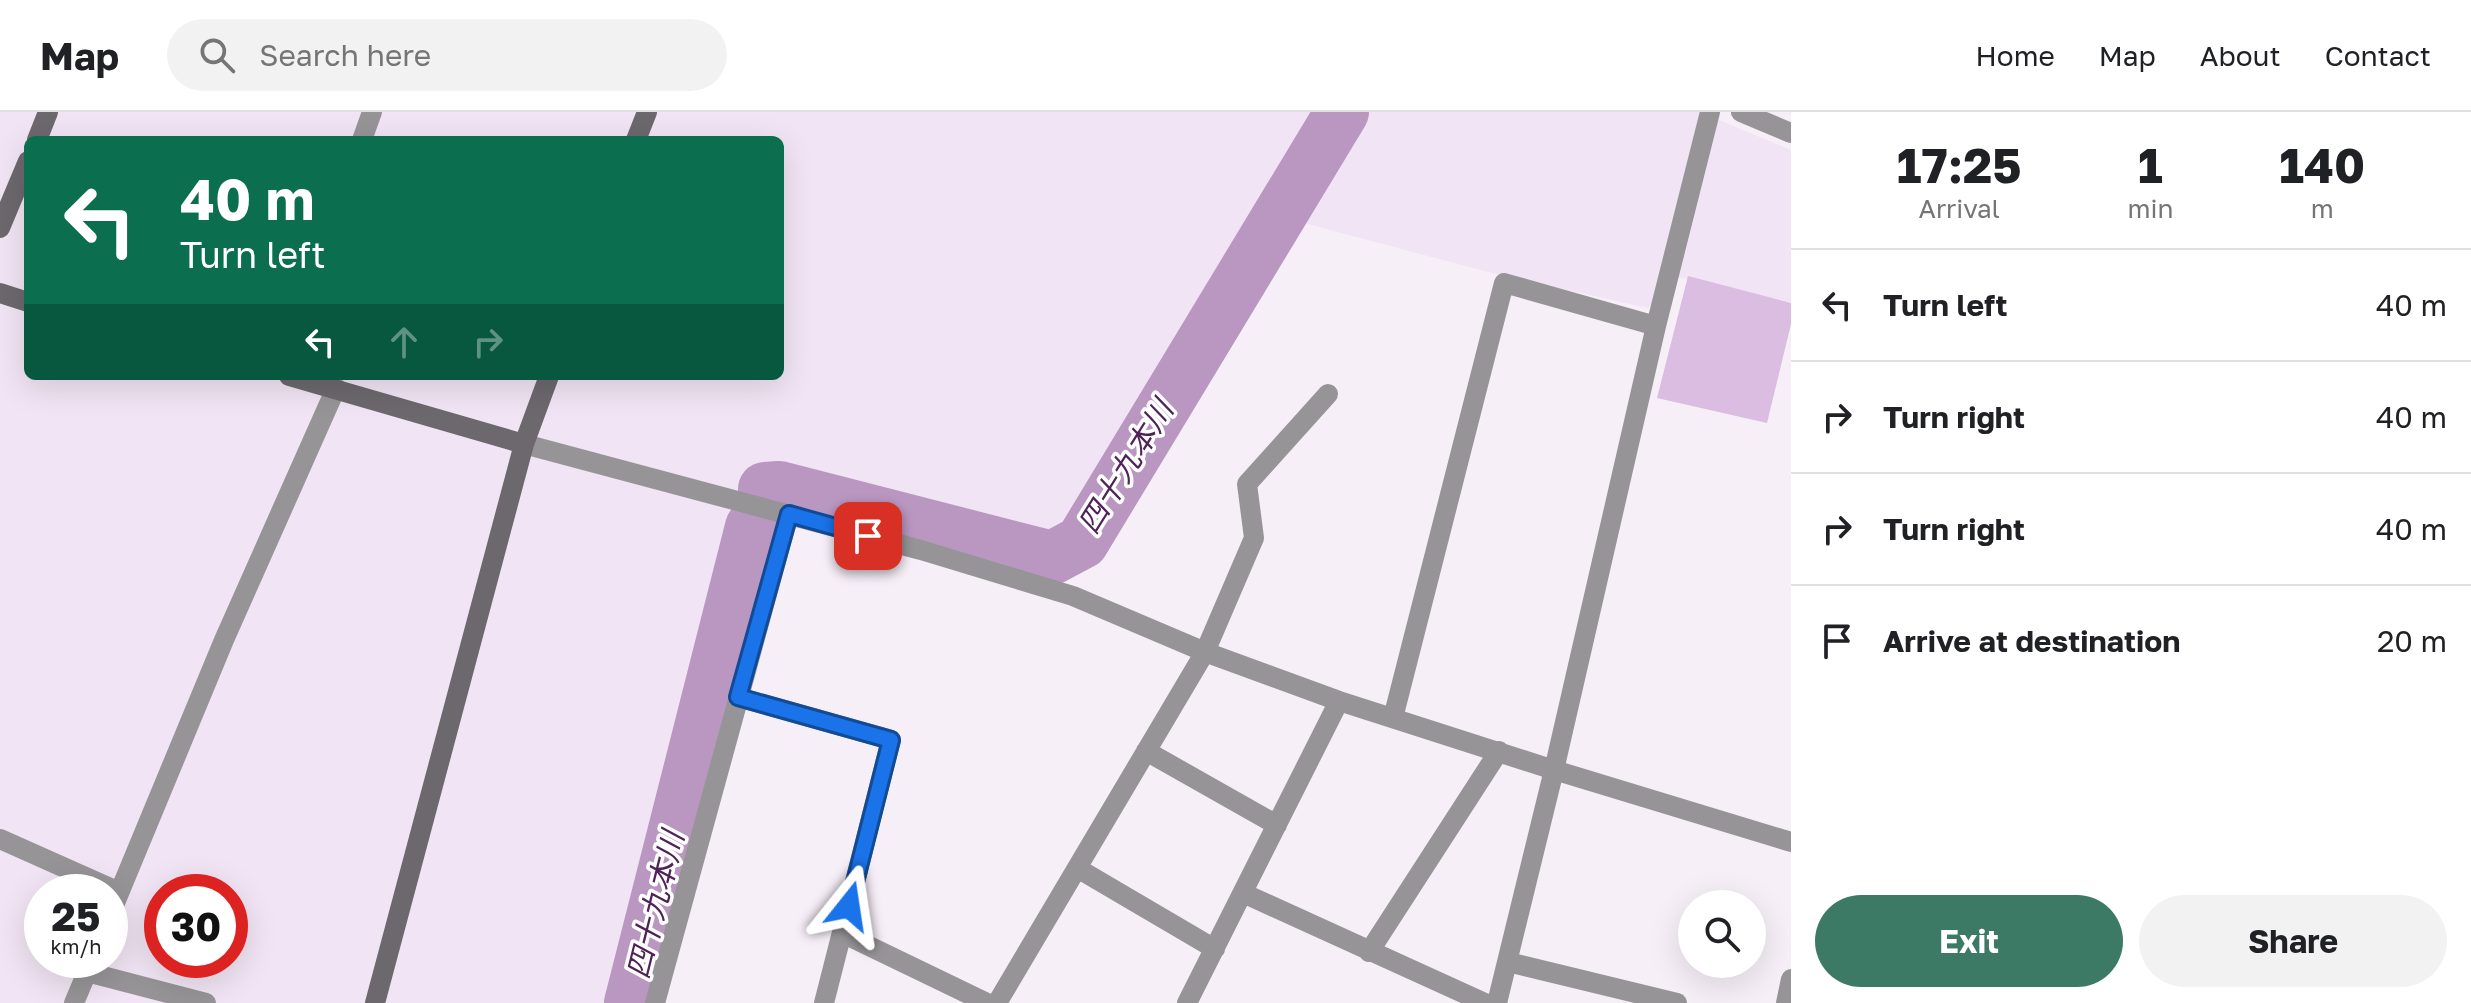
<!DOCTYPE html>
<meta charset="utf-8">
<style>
body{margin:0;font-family:"Golos Text","Noto Sans JP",sans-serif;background:#f2f2f2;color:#202124;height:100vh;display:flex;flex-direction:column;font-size:30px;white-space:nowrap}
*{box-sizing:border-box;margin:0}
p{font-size:26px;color:#757577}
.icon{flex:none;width:44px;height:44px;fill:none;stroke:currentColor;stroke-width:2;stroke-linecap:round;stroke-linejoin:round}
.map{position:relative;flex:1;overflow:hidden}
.sheet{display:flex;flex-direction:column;background:#fff;width:680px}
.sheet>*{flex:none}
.hud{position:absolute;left:24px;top:24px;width:760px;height:244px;border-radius:12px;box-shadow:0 8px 32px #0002;background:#0b6e4f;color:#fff;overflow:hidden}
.buttons{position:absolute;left:1678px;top:778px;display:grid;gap:16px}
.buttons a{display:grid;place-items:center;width:88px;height:88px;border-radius:50%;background:#fff;box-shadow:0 8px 32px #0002;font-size:40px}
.speed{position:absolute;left:24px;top:762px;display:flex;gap:16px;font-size:40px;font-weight:700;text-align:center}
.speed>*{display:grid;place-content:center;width:104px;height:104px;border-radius:50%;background:#fff;box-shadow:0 8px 32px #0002;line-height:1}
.speed small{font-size:20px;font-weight:400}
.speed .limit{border:12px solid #d22;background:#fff;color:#111}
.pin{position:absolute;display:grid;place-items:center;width:68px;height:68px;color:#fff;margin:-34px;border-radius:16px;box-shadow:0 4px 12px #0006}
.me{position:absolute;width:88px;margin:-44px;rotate:15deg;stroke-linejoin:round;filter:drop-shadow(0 0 6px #0008)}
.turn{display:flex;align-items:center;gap:28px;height:168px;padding:0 24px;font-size:36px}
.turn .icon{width:104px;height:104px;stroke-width:2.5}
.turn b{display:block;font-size:56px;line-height:68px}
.lanes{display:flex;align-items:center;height:76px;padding:0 24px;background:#0003;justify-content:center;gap:40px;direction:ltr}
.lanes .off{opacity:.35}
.eta{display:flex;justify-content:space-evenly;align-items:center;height:136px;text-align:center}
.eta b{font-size:48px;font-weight:700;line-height:56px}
.button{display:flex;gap:16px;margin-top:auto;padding:16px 24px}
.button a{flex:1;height:92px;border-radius:48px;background:#3c7a66;color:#fff;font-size:32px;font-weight:700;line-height:92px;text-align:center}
.button a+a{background:#f2f2f2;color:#202124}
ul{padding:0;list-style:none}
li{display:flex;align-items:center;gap:24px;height:112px;padding:0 24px;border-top:2px solid #e0e0e0}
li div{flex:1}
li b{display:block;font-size:30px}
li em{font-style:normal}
header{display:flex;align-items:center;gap:48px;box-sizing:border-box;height:112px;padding:0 40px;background:#fff;border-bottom:2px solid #e0e0e0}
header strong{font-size:38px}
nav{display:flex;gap:44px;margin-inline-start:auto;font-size:28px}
.search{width:560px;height:72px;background:#f2f2f2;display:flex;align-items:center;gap:20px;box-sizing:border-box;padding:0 28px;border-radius:44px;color:#757577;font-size:30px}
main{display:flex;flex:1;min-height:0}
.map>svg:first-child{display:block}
.built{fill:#f1e4f4;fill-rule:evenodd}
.green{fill:#dabde0}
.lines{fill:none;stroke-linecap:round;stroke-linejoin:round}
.river{stroke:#ba97c1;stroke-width:54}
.street{stroke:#979498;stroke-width:20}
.secondary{stroke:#6c686d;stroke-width:20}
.route-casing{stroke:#114b97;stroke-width:20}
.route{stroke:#1a73e8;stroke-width:14}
.labels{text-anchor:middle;stroke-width:7;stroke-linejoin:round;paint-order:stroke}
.water-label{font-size:30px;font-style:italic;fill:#4f2358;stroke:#fff}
</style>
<header>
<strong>Map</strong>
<div class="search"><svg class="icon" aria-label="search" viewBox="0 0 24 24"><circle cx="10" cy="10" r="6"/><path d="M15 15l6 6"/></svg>Search here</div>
<nav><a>Home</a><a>Map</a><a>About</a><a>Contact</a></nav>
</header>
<main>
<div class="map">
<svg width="1791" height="891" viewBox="0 0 1791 891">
<rect width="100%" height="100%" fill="#f7eff8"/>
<path class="built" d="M0,0H1700L1791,38V190L1664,162L1657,187L1648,196L1492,161L1300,110L1080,448L1065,456L1044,453L797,393L659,891H0ZM28,28H780V264H28ZM42,780H110V848H42ZM162,780H230V848H162Z"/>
<path class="green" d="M1688,164L1791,191V212L1767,311L1657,286Z"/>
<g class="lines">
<path class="river" d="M765,377L779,376L1052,446L1082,430L1342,0
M631,891L752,415"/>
<path class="street" d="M1741,0L1791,21
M362,28L372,0
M524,332L921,438L1073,484L1205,540L1339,589L1554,658L1656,214L1710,0
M738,585L891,628L824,891
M1393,606L1504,171L1656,214
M1146,639L1277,713
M0,727L119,780
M1077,756L1215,837
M1243,781L1485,891
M110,803L224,528L336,276
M842,821L987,891
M1369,840L1499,639
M1508,850L1677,891
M87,860L206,891
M74,891L92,848
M655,891L789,402
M997,891L1205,540L1254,426L1247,372L1328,282
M1187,891L1339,589
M1497,891L1554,658L1791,730
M1786,891L1791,867"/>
<path class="secondary" d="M37,28L48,0
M636,28L647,0
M0,116L28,49
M0,181L28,190
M289,264L524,332
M375,891L524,332L549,264"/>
</g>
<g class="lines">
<g class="route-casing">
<path id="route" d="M849,794L891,628L738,585L789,402L868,424"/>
</g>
<use href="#route" class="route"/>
</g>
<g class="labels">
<g class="water-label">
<text transform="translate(1126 355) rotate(-58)" y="10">四十九本川</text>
<text transform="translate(656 793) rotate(-76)" y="10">四十九本川</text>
</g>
</g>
</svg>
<div class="buttons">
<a><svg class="icon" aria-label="search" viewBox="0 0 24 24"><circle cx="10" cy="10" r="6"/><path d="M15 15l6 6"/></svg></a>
</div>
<div class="speed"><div>25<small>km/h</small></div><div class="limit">30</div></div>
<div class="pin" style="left:868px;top:424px;background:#d93025"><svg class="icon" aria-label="arrive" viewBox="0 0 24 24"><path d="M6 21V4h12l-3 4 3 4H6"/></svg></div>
<svg class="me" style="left:849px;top:794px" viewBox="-20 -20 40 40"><path d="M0-17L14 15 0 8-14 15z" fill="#1a73e8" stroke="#fff" stroke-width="4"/></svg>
<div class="hud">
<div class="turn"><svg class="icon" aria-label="left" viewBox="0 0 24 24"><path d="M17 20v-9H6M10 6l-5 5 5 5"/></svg><div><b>40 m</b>Turn left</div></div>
<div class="lanes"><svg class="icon" aria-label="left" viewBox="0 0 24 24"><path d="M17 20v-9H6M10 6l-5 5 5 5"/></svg><svg class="icon off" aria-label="ahead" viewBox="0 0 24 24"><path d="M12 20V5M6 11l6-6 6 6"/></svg><svg class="icon off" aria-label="right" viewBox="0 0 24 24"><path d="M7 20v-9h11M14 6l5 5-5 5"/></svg></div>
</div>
</div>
<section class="sheet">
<div class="eta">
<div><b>17:25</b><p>Arrival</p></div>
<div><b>1</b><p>min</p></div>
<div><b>140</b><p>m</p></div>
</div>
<ul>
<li><svg class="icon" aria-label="left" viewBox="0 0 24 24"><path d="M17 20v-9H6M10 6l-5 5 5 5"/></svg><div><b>Turn left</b></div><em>40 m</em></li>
<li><svg class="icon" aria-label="right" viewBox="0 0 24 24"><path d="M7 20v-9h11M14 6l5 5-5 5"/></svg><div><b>Turn right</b></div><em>40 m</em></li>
<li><svg class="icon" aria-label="right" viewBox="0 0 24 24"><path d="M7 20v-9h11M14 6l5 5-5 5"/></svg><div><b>Turn right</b></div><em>40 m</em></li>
<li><svg class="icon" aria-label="arrive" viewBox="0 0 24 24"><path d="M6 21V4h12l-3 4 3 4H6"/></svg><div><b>Arrive at destination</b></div><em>20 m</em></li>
</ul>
<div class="button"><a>Exit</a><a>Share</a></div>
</section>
</main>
